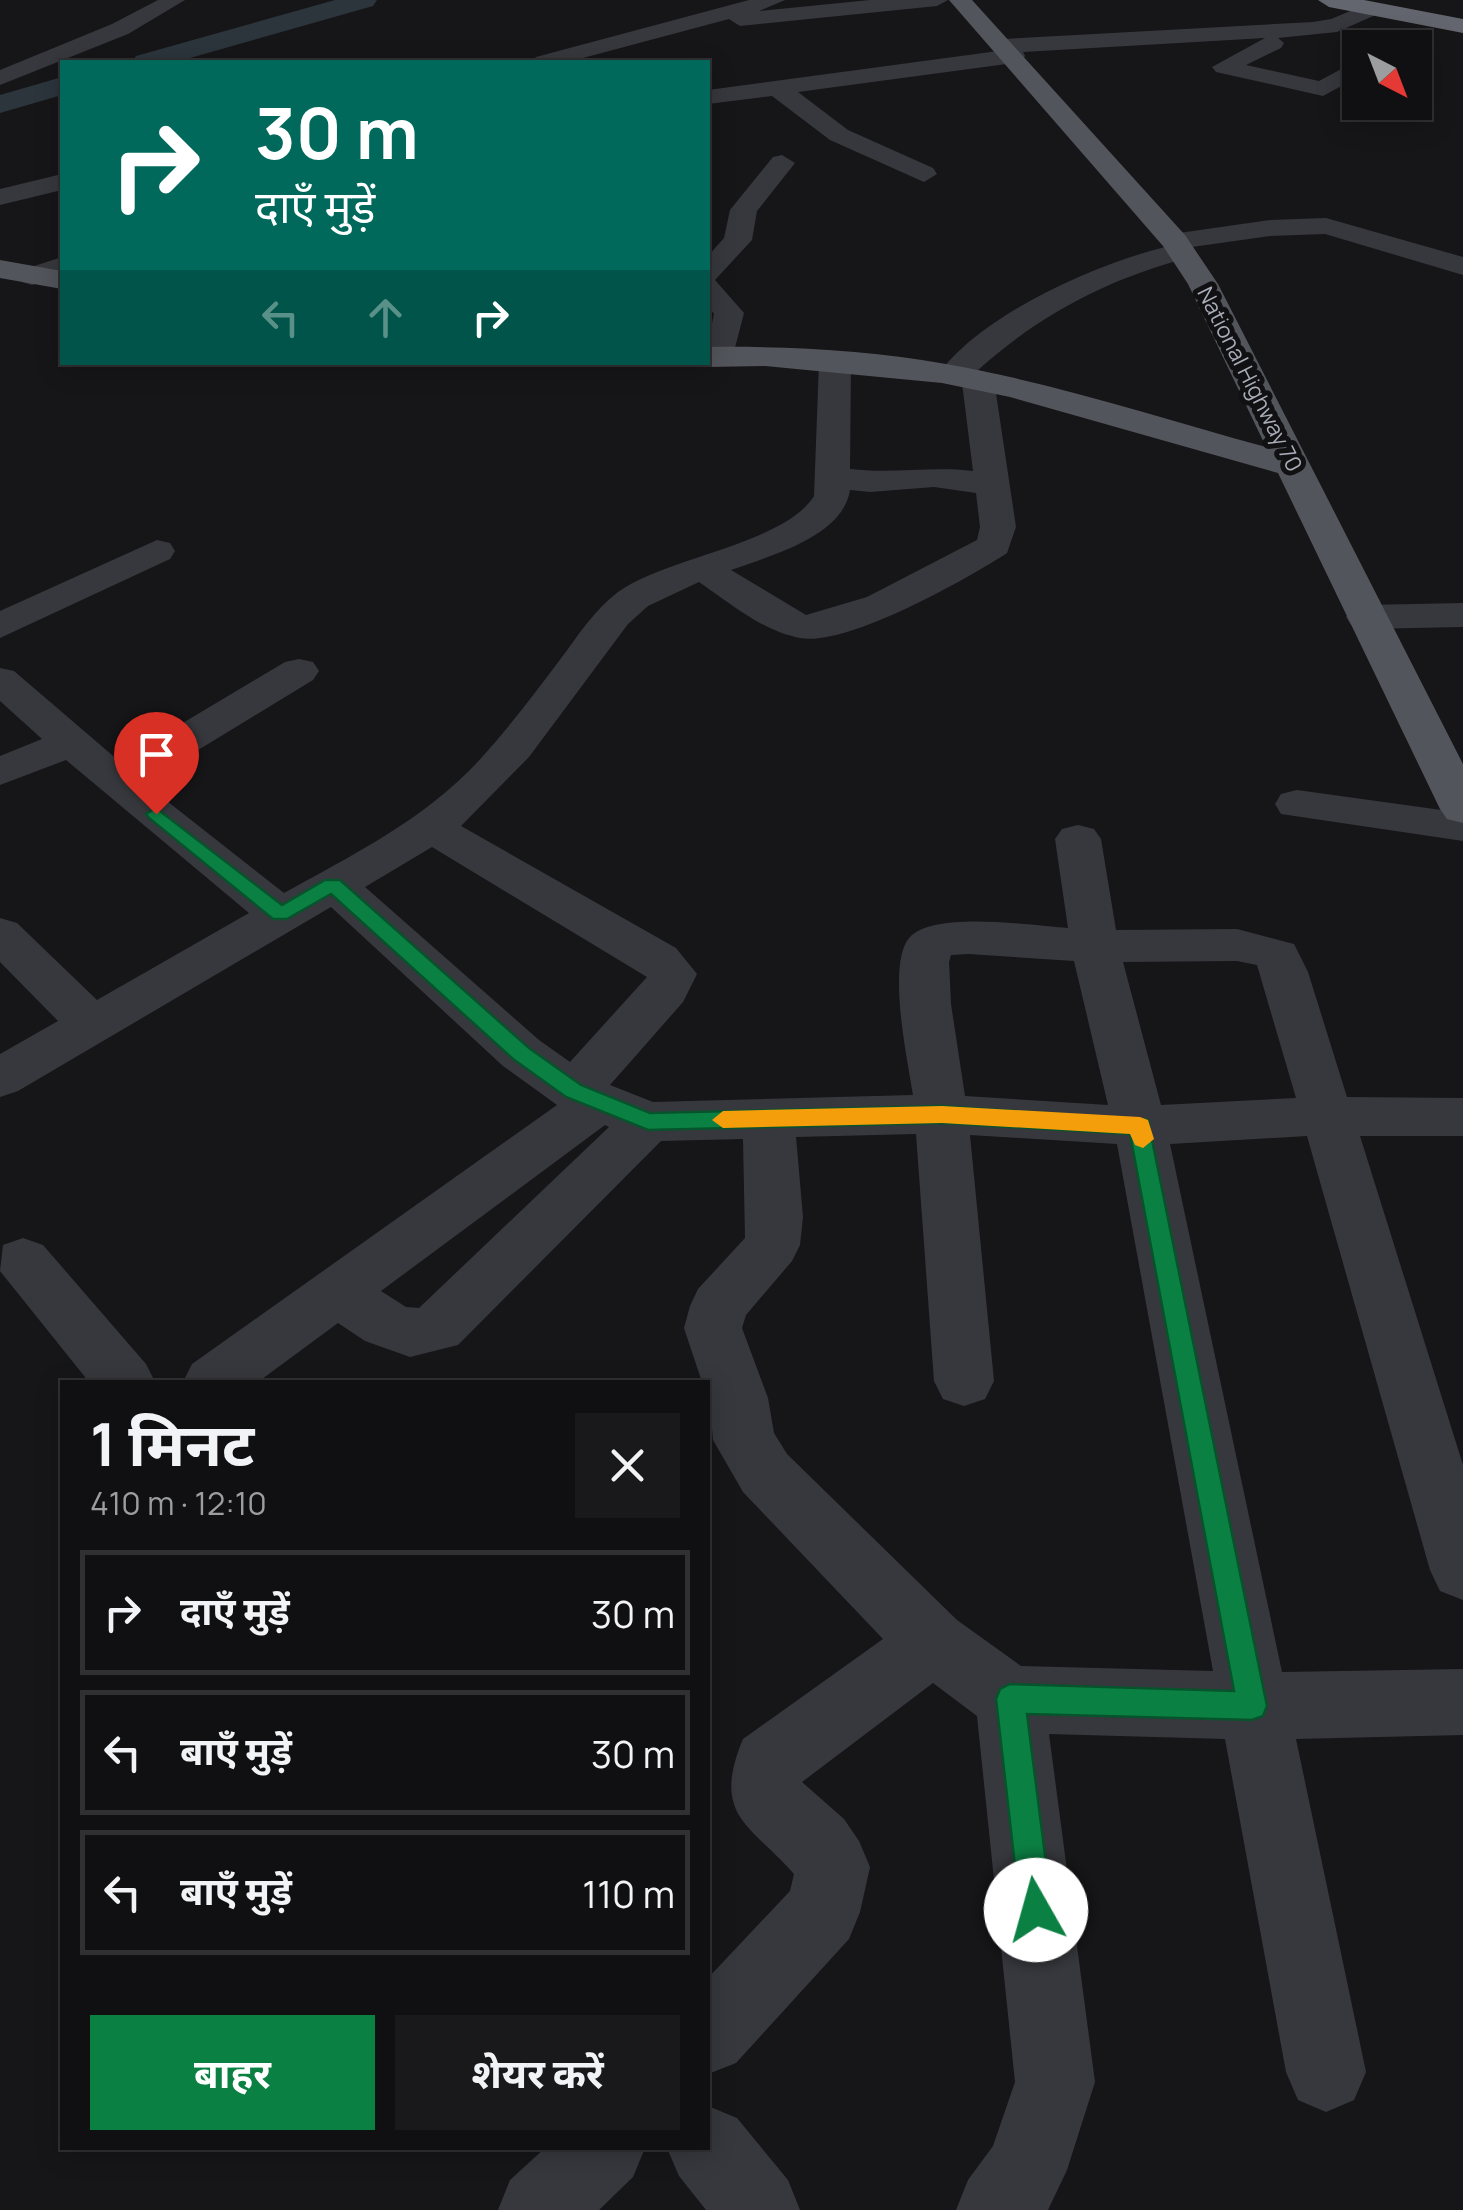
<!DOCTYPE html>
<html lang="hi">
<meta charset="utf-8">
<style>
body{margin:0;font-family:Manrope,"Noto Sans Devanagari",sans-serif;background:#19191b;color:#f1f3f6;height:100vh;display:flex;flex-direction:column;font-size:38px;white-space:nowrap}
*{box-sizing:border-box;margin:0}
p{font-size:32px;color:#9c9d9f}
.icon{flex:none;width:55px;height:55px;fill:none;stroke:currentColor;stroke-width:2;stroke-linecap:round;stroke-linejoin:round}
.map{position:relative;flex:1;overflow:hidden}
.details{position:absolute;left:60px;top:1380px;width:650px;height:770px;display:flex;flex-direction:column;background:#101012;border-radius:0px;box-shadow:0 5px 25px #0003,0 0 0 2px #303032}
.details>*{flex:none}
.hud{position:absolute;left:60px;top:60px;width:650px;height:305px;border-radius:0px;box-shadow:0 5px 25px #0003,0 0 0 2px #303032;background:#00695c;color:#fff;overflow:hidden}
.needle{width:65px;rotate:138deg}
.controls{position:absolute;left:1342px;top:30px;display:grid;gap:20px}
.controls a{display:grid;place-items:center;width:90px;height:90px;border-radius:0px;background:#101012;box-shadow:0 5px 25px #0003,0 0 0 2px #303032;font-size:50px}
.pin{position:absolute;display:grid;place-items:center;width:85px;height:85px;color:#fff;margin:-102px -42px;border-radius:50% 50% 50% 0;rotate:-45deg;box-shadow:0 0 10px #0007}
.pin .icon{rotate:45deg}
.me{position:absolute;width:110px;margin:-55px;rotate:353deg;stroke-linejoin:round;filter:drop-shadow(0 0 8px #0008)}
.turn{display:flex;align-items:center;gap:35px;height:210px;padding:0 30px;font-size:45px}
.turn .icon{width:130px;height:130px;stroke-width:2.5}
.turn b{display:block;font-size:70px;line-height:85px}
.lanes{display:flex;align-items:center;height:95px;padding:0 30px;background:#0003;justify-content:center;gap:50px;direction:ltr}
.lanes .off{opacity:.35}
.round{display:grid;place-items:center;flex:none;width:105px;height:105px;border-radius:0px;background:#19191b}
.summary{display:flex;align-items:center;justify-content:space-between;height:170px;padding:0 30px}
h1{font-size:60px;font-weight:700;line-height:75px}
.primary-button{display:flex;gap:20px;margin-top:auto;padding:20px 30px}
.primary-button a{flex:1;height:115px;border-radius:0px;background:#0b8043;color:#fff;font-size:40px;font-weight:700;line-height:115px;text-align:center}
.primary-button a+a{background:#19191b;color:#f1f3f6}
ul{padding:0;list-style:none}
li{display:flex;align-items:center;gap:30px;height:125px;margin:0 20px 15px;padding:0 10px;border:5px solid #303032;border-radius:0px}
li div{flex:1}
li b{display:block;font-size:38px}
li em{font-style:normal}
.map>svg:first-child{display:block}
.lines{fill:none;stroke-linecap:round;stroke-linejoin:round}
.river{fill:#2c353c;fill-rule:evenodd}
.minor{fill:#37383d;fill-rule:evenodd}
.major{fill:#53555c;fill-rule:evenodd}
.highway{fill:#63666e;fill-rule:evenodd}
.route{fill:#0b8043;stroke:#07532c;stroke-width:2.5}
.slow{fill:#f59e0b}
.labels{text-anchor:middle;stroke-width:10;stroke-linejoin:round;paint-order:stroke}
.far-street-label{font-size:22px;fill:#a8adb8;stroke:#111113}
</style>
<div class="map">
<svg width="1463" height="2210" viewBox="0 0 1463 2210">
<rect width="100%" height="100%" fill="#161618"/>
<g class="lines">
<path class="river" d="M335,0H377L373,6L176,62H132L136,56Z
M62,77V95L0,113V95Z"/>
<path class="minor" d="M158,0H185L128,34L0,85V70L112,24Z
M749,0H785L759,11L870,0H948L937,6L740,26L729,19L568,62H532L536,57Z
M1372,2L1383,8L1380,13L1337,32L1278,38L1284,43L1281,48L1246,65L1319,81L1360,59V76L1323,96L1216,72L1212,67L1265,38L1023,52L1025,56L1022,61L1014,63L798,92L848,130L933,168L937,174L924,182L830,140L772,96L708,104V90L998,51L993,46L1004,39L1313,22L1331,19Z
M782,155L795,163L757,211L752,240L715,280L744,313L731,363H709L708,342L714,314L708,306V256L724,238L730,210L773,157Z
M62,174V190L0,205V189Z
M1326,218L1463,257V275L1325,234L1270,236L1192,247L1195,251L1191,257C1110,278 1040,314 978,370L989,373L994,380L1016,527L1007,553C967,579 847,647 800,638C762,631 730,603 699,582L648,606L628,624L529,757L461,826L676,948L697,974L683,1002L610,1085L653,1102L913,1095C908,1062 886,962 910,937C936,910 1033,926 1068,928L1055,839L1062,829L1078,825L1094,829L1101,839L1116,930L1237,929L1294,944L1308,972L1347,1097L1463,1098V1136H1360L1463,1465V1600L1440,1591L1430,1570L1307,1136L1170,1144L1282,1672L1463,1669V1735L1296,1739L1366,2072L1354,2100L1326,2112L1298,2100L1286,2072L1225,1739L1049,1734L1095,2082L1067,2170L1048,2210H956L968,2180L993,2146L1015,2082L977,1716L933,1683L802,1782L844,1819L859,1841L870,1867L860,1912L849,1939L736,2063L708,2074V1978L790,1891L794,1874C750,1824 711,1816 743,1739L883,1639L743,1492L713,1440L708,1382H702L684,1328L690,1306L698,1289L745,1238L743,1139L661,1141L458,1345L410,1357L365,1341L338,1323L258,1382H183L192,1364L557,1105L503,1066L331,907L18,1091L0,1097V1054L58,1021L0,962V918L17,923L97,1000L249,913L66,760L0,785V756L42,739L0,701V668L14,671L119,761L285,662L299,659L313,662L319,671L313,680L144,783L284,893C354,854 428,818 483,756C510,726 535,693 559,661C577,637 594,610 618,592C667,557 784,544 814,496L819,363L824,356H846L851,363L850,469C891,474 932,466 973,471L962,383L943,382L938,375C980,315 1096,264 1165,247L1161,241L1165,235L1270,220ZM934,487L976,493L980,527L977,540L867,597L806,615L731,570C769,556 843,537 850,490L870,492ZM432,847L647,977L570,1062L539,1040L365,887ZM969,954L1074,961L1108,1105L965,1096L951,1004L949,962L951,955ZM1237,961L1257,965L1296,1098L1161,1105L1123,962ZM605,1125L609,1127L419,1308L406,1307L381,1291ZM916,1134L934,1381L943,1399L964,1406L985,1399L994,1381L970,1135L1117,1144L1213,1671L1021,1666L957,1620L787,1454L774,1433L768,1398L742,1328L746,1315L792,1261L800,1245L803,1217L796,1137Z
M62,257V275L32,285L22,282L17,276L22,270Z
M157,540L170,543L175,551L170,559L0,638V611Z
M1463,603V627L1365,629L1351,625L1346,617L1351,609L1365,605Z
M1297,790L1463,813V841L1281,814L1275,804L1281,794Z
M23,1238L43,1245L146,1364L155,1382H89L0,1271L3,1245Z
M708,2106L737,2118L788,2180L800,2210H706L679,2176L667,2148H708Z
M545,2148H645L633,2177L599,2210H498L510,2180Z"/>
<path class="major" d="M949,0H972L1185,235L1218,284L1463,764V823L1447,819L1440,809L1278,473L1010,397L942,383L765,366L708,367L695,362H708V347C786,346 869,350 946,364C1054,383 1160,418 1266,447L1188,284L1163,246Z
M0,260L62,271V289L0,278Z"/>
<path class="highway" d="M1318,0H1364L1463,19V33L1329,7Z"/>
</g>
<path class="route" d="M156,808L282,905L325,880H340L529,1048L581,1085L650,1113L942,1106L1148,1120L1267,1706L1263,1716L1252,1720L1027,1714L1052,1910L1048,1922L1036,1926L1024,1922L1020,1910L996,1699L1000,1689L1010,1684L1234,1691L1130,1134L942,1123L648,1130L566,1097L513,1059L331,894L287,919H273L149,818L146,814Z"/>
<path class="slow" d="M942,1106L1140,1117L1148,1120L1154,1139L1143,1148L1135,1145L1130,1134L942,1123L723,1128L712,1120L723,1111Z"/>
<g class="labels">
<g class="far-street-label">
<text transform="translate(1250 379) rotate(63)" y="8">National Highway 70</text>
</g>
</g>
</svg>
<div class="controls">
<a><svg class="needle" viewBox="-14 -14 28 28"><path d="M0-13l5 13h-10z" fill="#e53935"/><path d="M0 13l5-13h-10z" fill="#9c9d9f"/></svg></a>
</div>
<div class="pin" style="left:156px;top:814px;background:#d93025"><svg class="icon" aria-label="arrive" viewBox="0 0 24 24"><path d="M6 21V4h12l-3 4 3 4H6"/></svg></div>
<svg class="me" style="left:1036px;top:1910px" viewBox="-20 -20 40 40"><circle r="19" fill="#fff"/><path d="M0-13L10 11 0 6-10 11z" fill="#0b8043"/></svg>
<div class="hud">
<div class="turn"><svg class="icon" aria-label="right" viewBox="0 0 24 24"><path d="M7 20v-9h11M14 6l5 5-5 5"/></svg><div><b>30 m</b>दाएँ मुड़ें</div></div>
<div class="lanes"><svg class="icon off" aria-label="left" viewBox="0 0 24 24"><path d="M17 20v-9H6M10 6l-5 5 5 5"/></svg><svg class="icon off" aria-label="ahead" viewBox="0 0 24 24"><path d="M12 20V5M6 11l6-6 6 6"/></svg><svg class="icon" aria-label="right" viewBox="0 0 24 24"><path d="M7 20v-9h11M14 6l5 5-5 5"/></svg></div>
</div>
<section class="details">
<div class="summary"><div><h1>1 मिनट</h1><p>410 m · 12:10</p></div><a class="round"><svg class="icon" aria-label="close" viewBox="0 0 24 24"><path d="M6 6l12 12M18 6L6 18"/></svg></a></div>
<ul>
<li><svg class="icon" aria-label="right" viewBox="0 0 24 24"><path d="M7 20v-9h11M14 6l5 5-5 5"/></svg><div><b>दाएँ मुड़ें</b></div><em>30 m</em></li>
<li><svg class="icon" aria-label="left" viewBox="0 0 24 24"><path d="M17 20v-9H6M10 6l-5 5 5 5"/></svg><div><b>बाएँ मुड़ें</b></div><em>30 m</em></li>
<li><svg class="icon" aria-label="left" viewBox="0 0 24 24"><path d="M17 20v-9H6M10 6l-5 5 5 5"/></svg><div><b>बाएँ मुड़ें</b></div><em>110 m</em></li>
</ul>
<div class="primary-button"><a>बाहर</a><a>शेयर करें</a></div>
</section>
</div>
